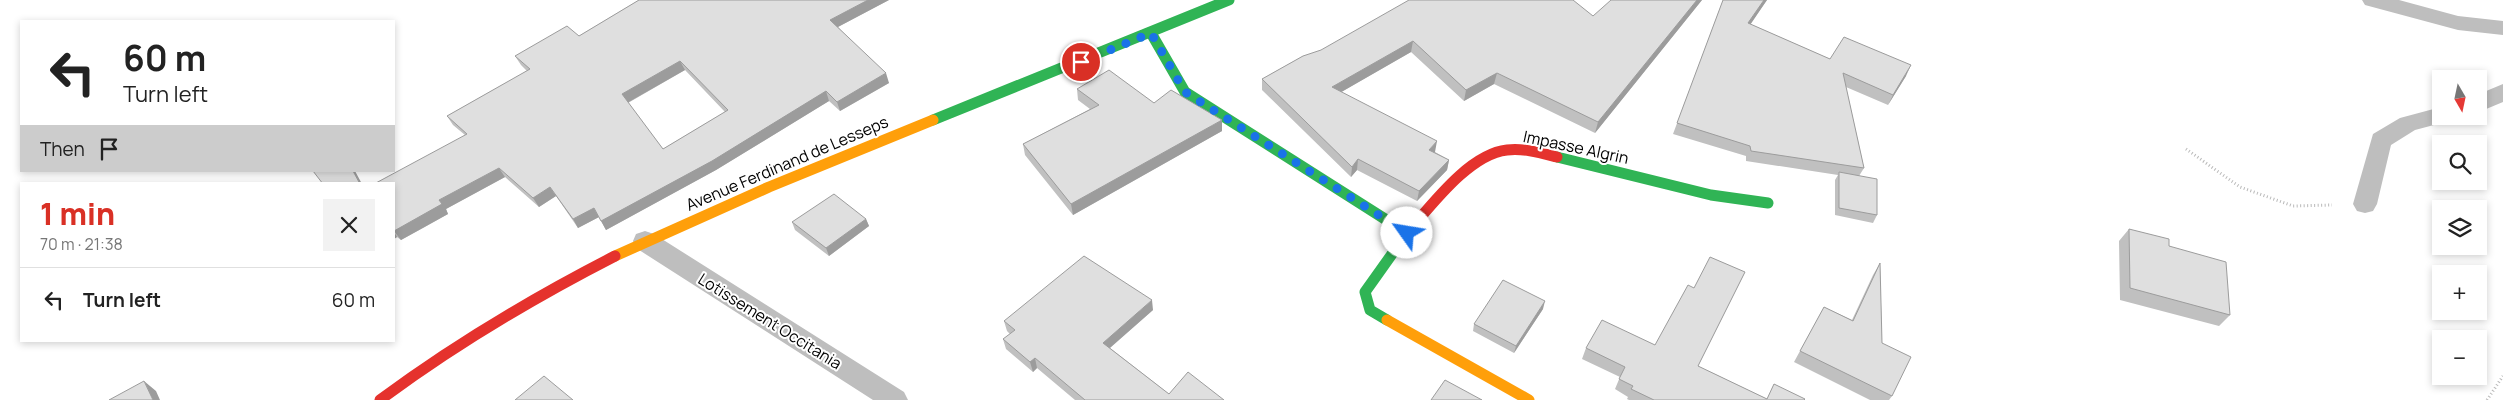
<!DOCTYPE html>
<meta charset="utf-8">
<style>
body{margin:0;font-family:Manrope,sans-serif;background:#f2f2f2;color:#222;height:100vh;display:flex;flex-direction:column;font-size:19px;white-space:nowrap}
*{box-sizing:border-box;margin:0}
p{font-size:16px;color:#767676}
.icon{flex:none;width:28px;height:28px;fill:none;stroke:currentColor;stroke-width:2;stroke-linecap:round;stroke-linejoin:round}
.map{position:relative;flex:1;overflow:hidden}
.side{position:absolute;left:20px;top:182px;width:375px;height:160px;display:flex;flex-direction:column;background:#fff;border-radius:0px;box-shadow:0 2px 8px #0003}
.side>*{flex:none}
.banner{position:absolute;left:20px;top:20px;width:375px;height:152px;border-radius:0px;box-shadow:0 2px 8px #0003;background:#fff;color:#222;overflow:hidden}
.needle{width:32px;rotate:171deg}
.buttons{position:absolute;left:2432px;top:70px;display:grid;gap:10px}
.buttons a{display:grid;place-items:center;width:55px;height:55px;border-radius:0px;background:#fff;box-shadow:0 2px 8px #0003;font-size:25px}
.pin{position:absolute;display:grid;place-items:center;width:42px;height:42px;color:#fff;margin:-21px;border:2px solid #fff;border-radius:50%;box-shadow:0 1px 5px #0007}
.me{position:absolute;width:55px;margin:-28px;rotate:302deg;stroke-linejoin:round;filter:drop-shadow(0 0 4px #0008)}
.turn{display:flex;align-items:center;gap:18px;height:105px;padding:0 20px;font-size:22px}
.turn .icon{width:65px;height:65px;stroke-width:2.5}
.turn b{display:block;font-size:35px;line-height:42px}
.then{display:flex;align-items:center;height:48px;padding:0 20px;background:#0003;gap:10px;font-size:19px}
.round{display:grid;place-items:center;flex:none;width:52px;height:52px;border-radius:0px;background:#f2f2f2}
.head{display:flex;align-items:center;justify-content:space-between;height:85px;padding:0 20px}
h1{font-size:30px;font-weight:800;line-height:38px;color:#d93025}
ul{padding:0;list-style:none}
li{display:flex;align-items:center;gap:15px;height:65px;padding:0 20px;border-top:1px solid #e0e0e0}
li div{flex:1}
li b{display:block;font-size:19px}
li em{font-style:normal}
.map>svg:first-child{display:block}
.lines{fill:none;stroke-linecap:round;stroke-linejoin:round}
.path{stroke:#b9b9b9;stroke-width:3;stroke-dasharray:1 2.5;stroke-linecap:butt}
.lane{fill:#bebebe;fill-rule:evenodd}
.fast{stroke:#30b455;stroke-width:11}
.slow{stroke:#ff9f0a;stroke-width:11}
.jam{stroke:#e5322d;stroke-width:11}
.wall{fill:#c0c0c0;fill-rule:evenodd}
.shaded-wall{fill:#9c9c9c}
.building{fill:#dfdfdf;stroke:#9c9c9c;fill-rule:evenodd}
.route{stroke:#1a73e8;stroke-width:9;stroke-dasharray:0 16.2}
.labels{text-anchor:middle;stroke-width:4;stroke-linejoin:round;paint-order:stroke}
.street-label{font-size:16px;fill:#000;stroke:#fff}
</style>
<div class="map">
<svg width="2503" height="400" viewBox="0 0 2503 400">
<rect width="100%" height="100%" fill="#fff"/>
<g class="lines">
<path class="path" d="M2186,149L2240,187L2293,206L2332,205
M2487,400L2503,376"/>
<path class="lane" d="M2362,0H2399L2458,16L2503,21V35L2458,30L2365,5Z
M2503,84V102L2479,112V94Z
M2441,107V116H2452L2449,121L2415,130L2391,145L2377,204L2373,211L2365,213L2357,211L2353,204L2373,134L2400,118Z
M645,231L654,234L904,392L908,400H873L636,248L633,241L636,234Z"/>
<path class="fast" d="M1151,33L1185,92L1407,233L1365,292L1370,310L1387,320
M933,120L1229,0
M1557,157L1711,195L1768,203"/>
<path class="slow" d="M615,256L769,187L933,120
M1387,320L1529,400"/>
<path class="jam" d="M1407,233C1431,206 1469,154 1507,150C1524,148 1541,153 1557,157
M380,400C454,345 533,298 615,256"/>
</g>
<path class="wall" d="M639,0H889L838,27L889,83L840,111L829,101L716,170L606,230L599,217L578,228L556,196L539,207L505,177L446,209L448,214L423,228L401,240L397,237L394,239V184L465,135L453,125L447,116L527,71L521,65L515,56L579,36ZM685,70L725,112L663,149L628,103Z
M1702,0L1595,133L1494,84L1464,101L1411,52L1341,92L1435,152L1449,160L1447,170L1417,201L1357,170L1351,177L1262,90V79L1303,56L1593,16Z
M1723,0H1767L1750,24L1830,59L1906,76L1888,105L1846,87L1864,168L1859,176L1877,215L1873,223L1835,215V180L1838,175L1746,161V156L1673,134Z
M1077,89L1154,103L1222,131L1073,215L1025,155L1023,144L1090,109L1078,100Z
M866,219L869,226L829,256L795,230L792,222Z
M2129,229L2169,246L2230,315L2219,326L2120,300L2119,241Z
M1880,263L1882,343L1892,396L1889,400H1870L1794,362L1824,307L1852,320L1873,275Z
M1745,272L1698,366L1767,399L1774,384L1804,400H1629L1627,399L1628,397L1615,389L1620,377L1582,359L1586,348L1655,345L1694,288Z
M1543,309L1514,353L1473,331L1474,324Z
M1153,310L1110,348L1169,394L1224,400H1075L1037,368L1033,372L1006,349L1003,339L1010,334L1007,331L1004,321Z"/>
<path class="shaded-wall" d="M868,0H889L834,29L830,20Z
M1697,0H1702L1595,133L1598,122Z
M1764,0H1767L1744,34L1748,23Z
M1413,41L1411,52L1331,98L1332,87Z
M680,61L685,70L627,103L622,94Z
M1911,65L1906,76L1888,105L1893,95Z
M886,73L889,83L840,111L837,102Z
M1497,73L1494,84L1464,101L1466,90Z
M826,91L829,101L716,170L606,230L601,221Z
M1222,120V131L1073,215L1071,204Z
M1437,141L1435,152L1428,160L1429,150Z
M1358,159L1357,170L1351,177L1352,167Z
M1449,160L1447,170L1417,201L1419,191Z
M499,168L505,177L446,209L448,214L401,240L394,231L439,200Z
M353,171H355L362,184H360Z
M550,187L556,196L539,207L533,198Z
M594,208L599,217L578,228L573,219Z
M866,219L869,226L829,256L826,248Z
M394,232L397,237L394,239Z
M1152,300L1153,310L1104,353L1103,343Z
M1545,301L1543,309L1514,353L1516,346Z
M1035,358L1037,368L1033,372L1030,362Z
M144,381L156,391L160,400H153Z"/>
<path class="building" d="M639,0H868L830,20L886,73L837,102L826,91L712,161L601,221L594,208L573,219L550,187L533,198L499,168L439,200L442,204L394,231V184H374L467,134L447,116L530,69L515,56L567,26L579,36ZM680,61L728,110L663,149L622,94Z
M1409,0H1573L1593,16L1611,0H1697L1598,122L1497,73L1466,90L1413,41L1332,87L1437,141L1429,150L1449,160L1419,191L1358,159L1352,167L1262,79L1303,56L1321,50Z
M1723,0H1764L1748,23L1830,59L1844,37L1911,65L1893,95L1843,73L1864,168L1751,151L1750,146L1677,123Z
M1109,70L1154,103L1171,90L1222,120L1071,204L1023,144L1099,105L1077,89Z
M313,171H353L360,184H323Z
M1839,172L1877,179V215L1839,208Z
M834,194L866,219L826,248L792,222Z
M2129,229L2169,239V246L2226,262L2230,315L2130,288Z
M1084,256L1152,300L1103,343L1169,394L1188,372L1224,400H1085L1035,358L1030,362L1003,339L1015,330L1004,321Z
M1710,257L1745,272L1698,366L1767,399L1774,384L1805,399L1804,400H1654L1631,389L1633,386L1619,379L1625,367L1586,348L1602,320L1655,345L1688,285L1694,288Z
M1880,263L1882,343L1911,357L1892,396L1800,351L1824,307L1853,321Z
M1503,280L1545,301L1516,346L1474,324Z
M544,376L573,400H515Z
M1445,380L1482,400H1431Z
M144,381L153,400H109Z"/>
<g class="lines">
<path class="route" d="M1081,62L1151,33L1185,92L1407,233"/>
</g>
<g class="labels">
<g class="street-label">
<text transform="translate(1576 147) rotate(12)" y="6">Impasse Algrin</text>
<text transform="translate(787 163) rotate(-23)" y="6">Avenue Ferdinand de Lesseps</text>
<text transform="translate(770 321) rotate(32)" y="6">Lotissement Occitania</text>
</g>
</g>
</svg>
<div class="buttons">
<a><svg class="needle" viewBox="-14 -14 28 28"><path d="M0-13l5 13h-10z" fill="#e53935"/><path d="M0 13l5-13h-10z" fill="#767676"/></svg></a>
<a><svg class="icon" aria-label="search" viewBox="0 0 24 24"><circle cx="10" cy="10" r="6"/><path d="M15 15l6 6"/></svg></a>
<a><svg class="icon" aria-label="layers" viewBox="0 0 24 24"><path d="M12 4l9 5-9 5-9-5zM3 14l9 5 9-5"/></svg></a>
<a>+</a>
<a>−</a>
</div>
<div class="pin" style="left:1081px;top:62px;background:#d93025"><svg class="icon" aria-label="arrive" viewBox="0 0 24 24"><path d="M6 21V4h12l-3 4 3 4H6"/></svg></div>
<svg class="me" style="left:1407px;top:233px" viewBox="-20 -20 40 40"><circle r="19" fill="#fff"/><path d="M0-13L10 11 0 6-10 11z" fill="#1a73e8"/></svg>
<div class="banner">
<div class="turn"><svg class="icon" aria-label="left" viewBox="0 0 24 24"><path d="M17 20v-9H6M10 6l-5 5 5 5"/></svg><div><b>60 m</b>Turn left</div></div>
<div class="then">Then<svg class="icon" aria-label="arrive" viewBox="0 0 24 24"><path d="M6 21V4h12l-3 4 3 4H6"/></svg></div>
</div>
<section class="side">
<div class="head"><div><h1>1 min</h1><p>70 m · 21:38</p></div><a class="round"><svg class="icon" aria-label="close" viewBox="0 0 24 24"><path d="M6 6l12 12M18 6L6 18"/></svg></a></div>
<ul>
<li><svg class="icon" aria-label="left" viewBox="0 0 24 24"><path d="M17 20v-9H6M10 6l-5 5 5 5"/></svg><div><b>Turn left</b></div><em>60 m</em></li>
</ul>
</section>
</div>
